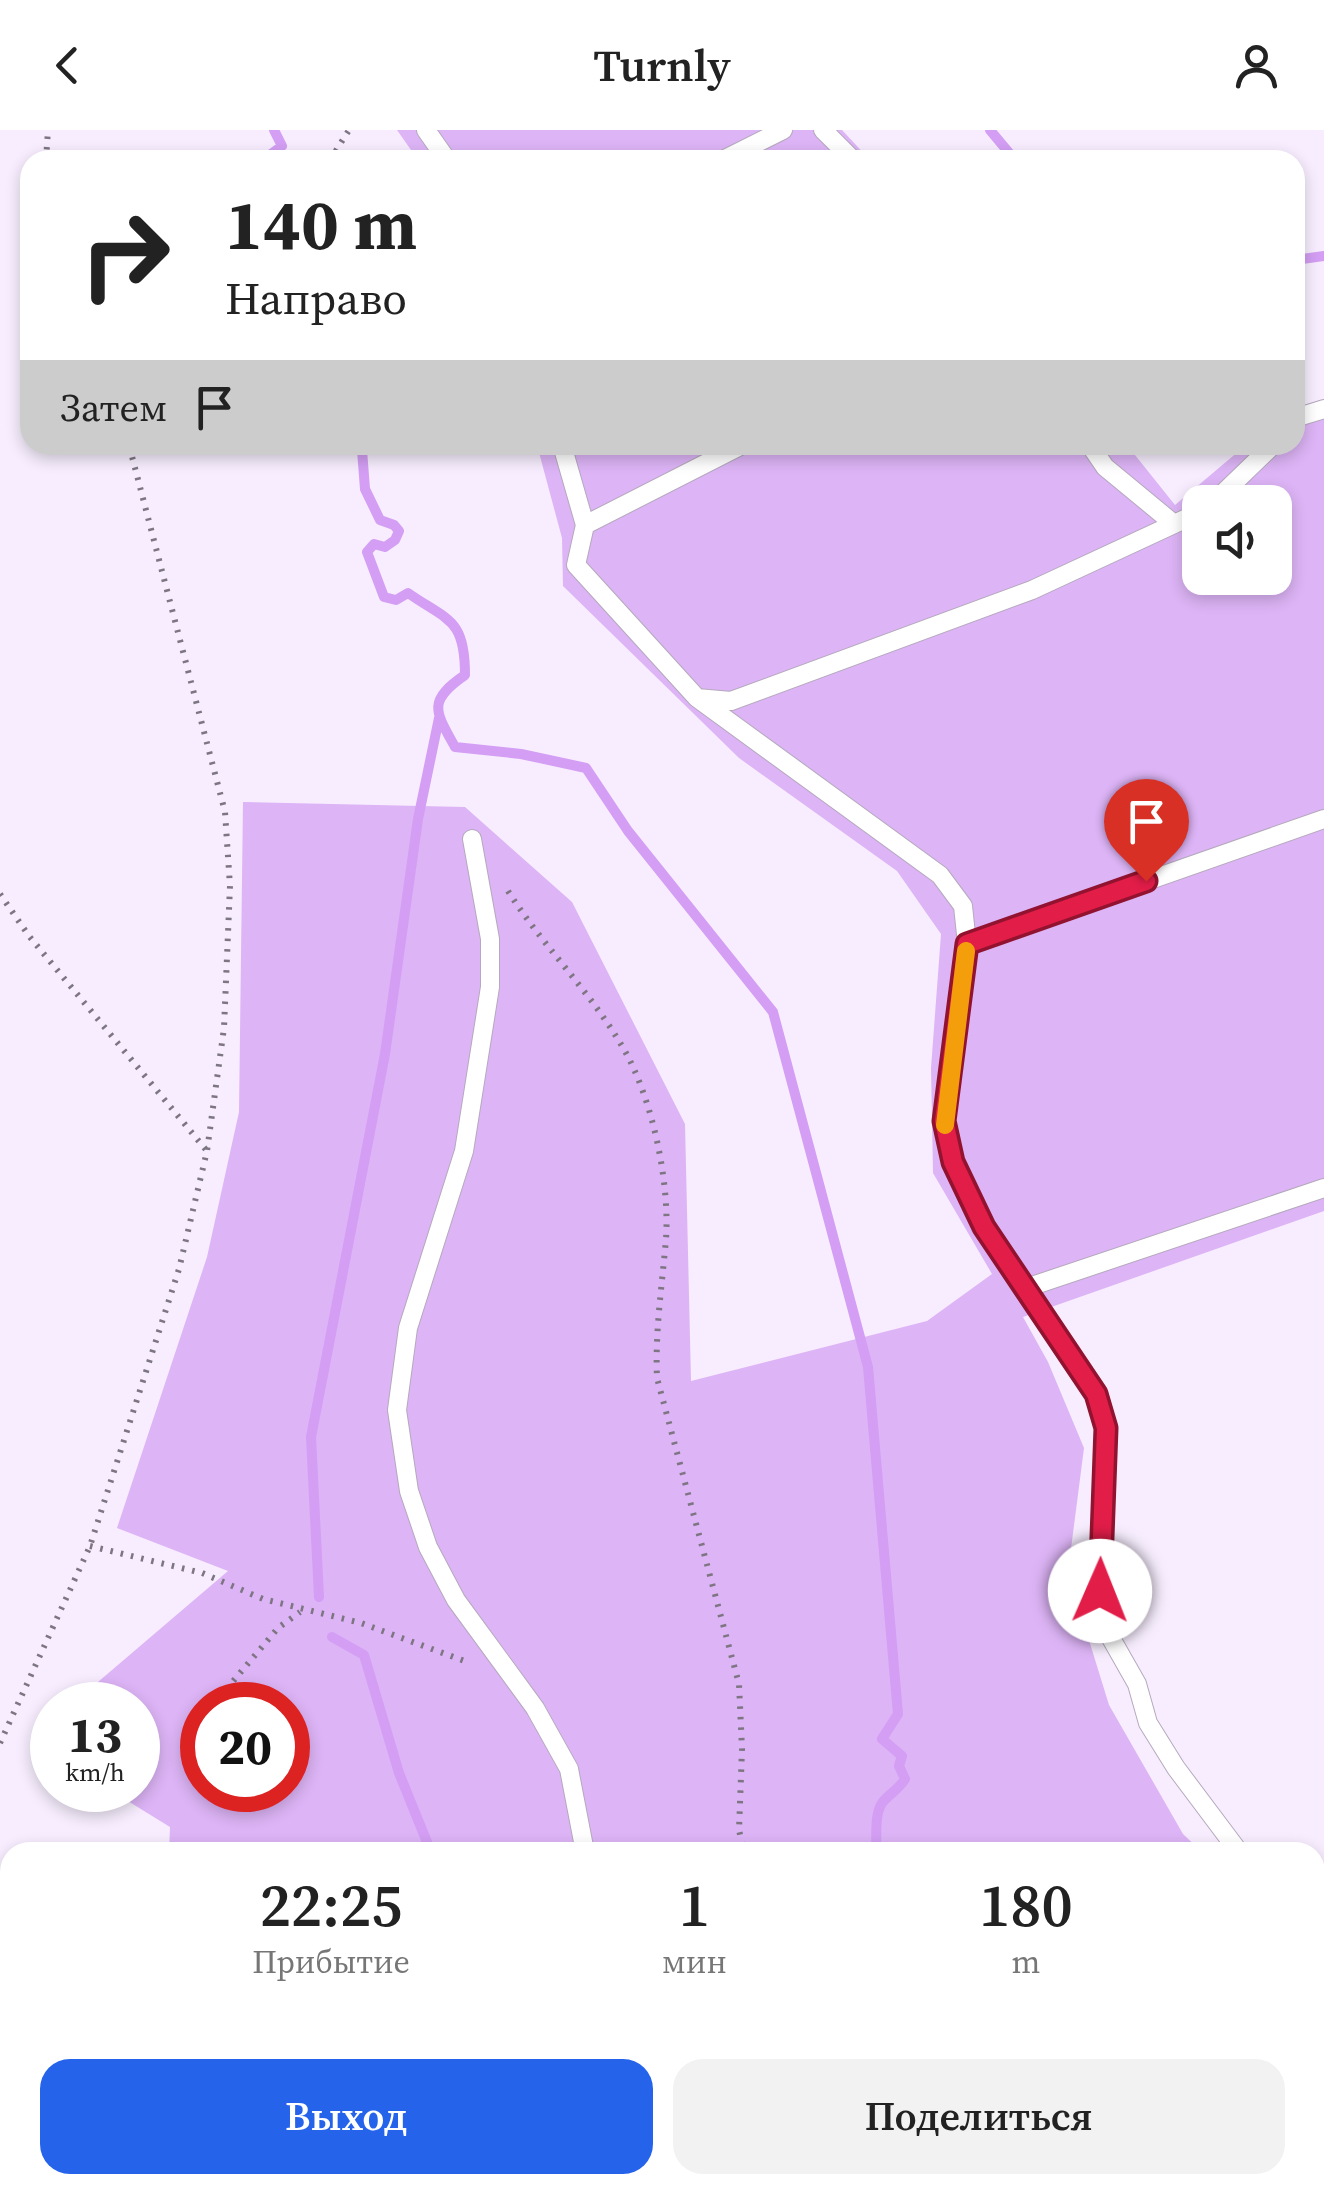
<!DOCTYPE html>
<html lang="ru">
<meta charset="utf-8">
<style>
body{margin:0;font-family:"Source Serif 4",serif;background:#f2f2f2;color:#222;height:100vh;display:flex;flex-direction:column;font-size:38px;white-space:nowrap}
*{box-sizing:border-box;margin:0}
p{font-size:32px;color:#767676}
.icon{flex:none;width:55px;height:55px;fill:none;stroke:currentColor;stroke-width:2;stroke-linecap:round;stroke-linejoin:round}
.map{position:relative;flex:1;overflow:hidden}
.drawer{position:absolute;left:0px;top:1712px;width:1325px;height:352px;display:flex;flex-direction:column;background:#fff;border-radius:30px 30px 0 0;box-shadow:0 5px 15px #0003}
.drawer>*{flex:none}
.top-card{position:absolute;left:20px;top:20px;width:1285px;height:305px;border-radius:30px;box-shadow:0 5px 15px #0003;background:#fff;color:#222;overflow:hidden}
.tools{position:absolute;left:1182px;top:355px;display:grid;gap:20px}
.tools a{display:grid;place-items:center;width:110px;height:110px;border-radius:20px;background:#fff;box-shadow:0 5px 15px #0003;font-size:50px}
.speed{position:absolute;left:30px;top:1552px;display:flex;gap:20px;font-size:50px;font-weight:700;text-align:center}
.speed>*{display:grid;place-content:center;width:130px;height:130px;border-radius:50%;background:#fff;box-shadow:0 5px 15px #0003;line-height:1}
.speed small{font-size:25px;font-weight:400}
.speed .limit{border:15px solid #d22;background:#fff;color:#111}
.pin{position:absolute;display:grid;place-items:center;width:85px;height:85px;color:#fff;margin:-102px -42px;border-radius:50% 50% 50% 0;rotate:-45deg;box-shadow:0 0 10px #0007}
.pin .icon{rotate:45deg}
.me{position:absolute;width:110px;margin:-55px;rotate:1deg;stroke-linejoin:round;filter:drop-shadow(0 0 8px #0008)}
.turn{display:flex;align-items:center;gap:35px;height:210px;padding:0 40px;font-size:45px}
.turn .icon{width:130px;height:130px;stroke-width:2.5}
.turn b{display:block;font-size:70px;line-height:85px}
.then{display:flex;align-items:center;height:95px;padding:0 40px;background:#0003;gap:20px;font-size:38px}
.eta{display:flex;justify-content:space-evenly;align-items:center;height:170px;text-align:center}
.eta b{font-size:60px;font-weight:600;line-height:70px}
.button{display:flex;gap:20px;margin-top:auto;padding:20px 40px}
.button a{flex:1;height:115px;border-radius:30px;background:#2563eb;color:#fff;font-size:40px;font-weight:600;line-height:115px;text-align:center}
.button a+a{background:#f2f2f2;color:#222}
header{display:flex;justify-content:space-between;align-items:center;height:130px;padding:0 40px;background:#fff;font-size:45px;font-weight:600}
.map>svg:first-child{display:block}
.green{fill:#ddb4f6;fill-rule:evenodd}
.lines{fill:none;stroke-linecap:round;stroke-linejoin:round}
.stream{stroke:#d39ef3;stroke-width:10}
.service-casing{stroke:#b5a9bd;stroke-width:20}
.path{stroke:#7d7682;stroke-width:6;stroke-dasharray:2.5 8;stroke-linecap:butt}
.service{stroke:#fff;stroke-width:18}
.route-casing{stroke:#92132f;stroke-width:25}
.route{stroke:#e11d48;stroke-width:18}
.slow{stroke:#f59e0b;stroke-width:18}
</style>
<header><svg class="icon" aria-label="back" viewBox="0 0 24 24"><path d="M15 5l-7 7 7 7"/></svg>Turnly<svg class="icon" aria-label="person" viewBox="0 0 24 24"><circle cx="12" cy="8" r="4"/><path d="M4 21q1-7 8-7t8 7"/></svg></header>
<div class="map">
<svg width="1324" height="2063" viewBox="0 0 1324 2063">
<rect width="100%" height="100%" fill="#f7edfe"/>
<path class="green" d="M397,0H842L870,30H418Z
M1324,269V1081L1023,1187L1048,1232L1084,1318L1068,1442L1109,1575L1183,1704L1202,1722H169L170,1697L110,1660H138V1575H71L228,1441L117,1398L207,1127L239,982L243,672L465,677L572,772L685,994L691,1251L927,1191L992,1144L933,1043L931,938L941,804L897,741L739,628L563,456L562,408L537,315H1127L1175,375L1246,315H1295V278ZM1200,372H1275V448H1200ZM202,1575H288V1660H202Z
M1315,1841L1324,1851V2063H739L733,2055H1315Z
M129,2055H587L567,2063H137Z"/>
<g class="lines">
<path class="stream" d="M990,0L1015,30
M263,30L282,16L274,0
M1295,130L1324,126
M372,315L362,320L365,359L380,390L394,395L399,401L395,410L385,417L374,414L367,422L384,467L396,470L408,463C448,491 465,488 465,545C427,571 435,581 455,617L521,624L586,638L628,701L773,882L868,1237L898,1584L882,1609L902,1626L899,1636L905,1649C898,1660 889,1664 882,1673C874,1685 877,1708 876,1722
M319,1467L311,1307L385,924L418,689L439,588
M332,1507L364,1525L399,1643L431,1722
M363,2063L366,2055
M952,2063L956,2055"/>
<g class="service-casing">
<path id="service" d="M426,0L447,30
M823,0L853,30
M723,30L783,0
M1295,288L1324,279
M562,315L585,395L576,435L697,568L731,571L1032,460L1200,382
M1090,315L1105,337L1174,394
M1214,372L1273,315
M585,395L742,315
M697,568L940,745L963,776L967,814L945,991L953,1031L984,1097L1096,1264L1106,1298L1099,1487L1137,1554L1148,1593L1176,1638L1239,1722
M472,709L490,809V857L464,1021L408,1198L397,1280L409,1361L428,1417L456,1470L535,1578L569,1639L585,1722
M967,814L1324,689
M1026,1158L1324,1058
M1315,1804L1324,1814
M1158,2055L1167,2063
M541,2063L542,2055"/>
</g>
<path class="path" d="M46,30L48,0
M330,30L349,0
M508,761C542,815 589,860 622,916C652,966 670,1052 666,1109C662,1156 655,1200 657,1248L739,1554L742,1619L739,1700L744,1722
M0,764L29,806L207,1021
M90,1416L202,1443L263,1469L361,1493L470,1533
M213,1575L278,1498L300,1482
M188,1591L202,1583
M0,1613L90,1416L179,1139L207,1021L224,898L230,756L225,682L129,315
M673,2055L677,2063
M685,2063L689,2055"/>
<use href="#service" class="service"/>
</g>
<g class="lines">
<g class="route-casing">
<path id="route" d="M1100,1461L1106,1298L1096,1264L984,1097L953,1032L944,991L967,814L1146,751"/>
</g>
<use href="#route" class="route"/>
<path class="slow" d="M945,995L966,821"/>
</g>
</svg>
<div class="tools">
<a><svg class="icon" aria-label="sound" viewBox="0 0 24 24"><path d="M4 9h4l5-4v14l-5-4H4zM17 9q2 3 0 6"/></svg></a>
</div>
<div class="speed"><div>13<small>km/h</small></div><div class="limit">20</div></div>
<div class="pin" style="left:1146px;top:751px;background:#d93025"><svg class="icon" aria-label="arrive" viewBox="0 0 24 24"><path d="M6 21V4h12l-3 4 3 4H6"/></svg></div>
<svg class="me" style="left:1100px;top:1461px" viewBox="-20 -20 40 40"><circle r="19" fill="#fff"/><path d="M0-13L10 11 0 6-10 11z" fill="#e11d48"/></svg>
<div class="top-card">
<div class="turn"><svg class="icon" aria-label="right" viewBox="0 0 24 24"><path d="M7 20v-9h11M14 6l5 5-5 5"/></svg><div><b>140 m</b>Направо</div></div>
<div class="then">Затем<svg class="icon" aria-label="arrive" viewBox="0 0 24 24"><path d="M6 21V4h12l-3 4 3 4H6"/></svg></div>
</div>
<section class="drawer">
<div class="eta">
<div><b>22:25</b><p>Прибытие</p></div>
<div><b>1</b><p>мин</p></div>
<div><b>180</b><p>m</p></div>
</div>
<div class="button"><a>Выход</a><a>Поделиться</a></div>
</section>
</div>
